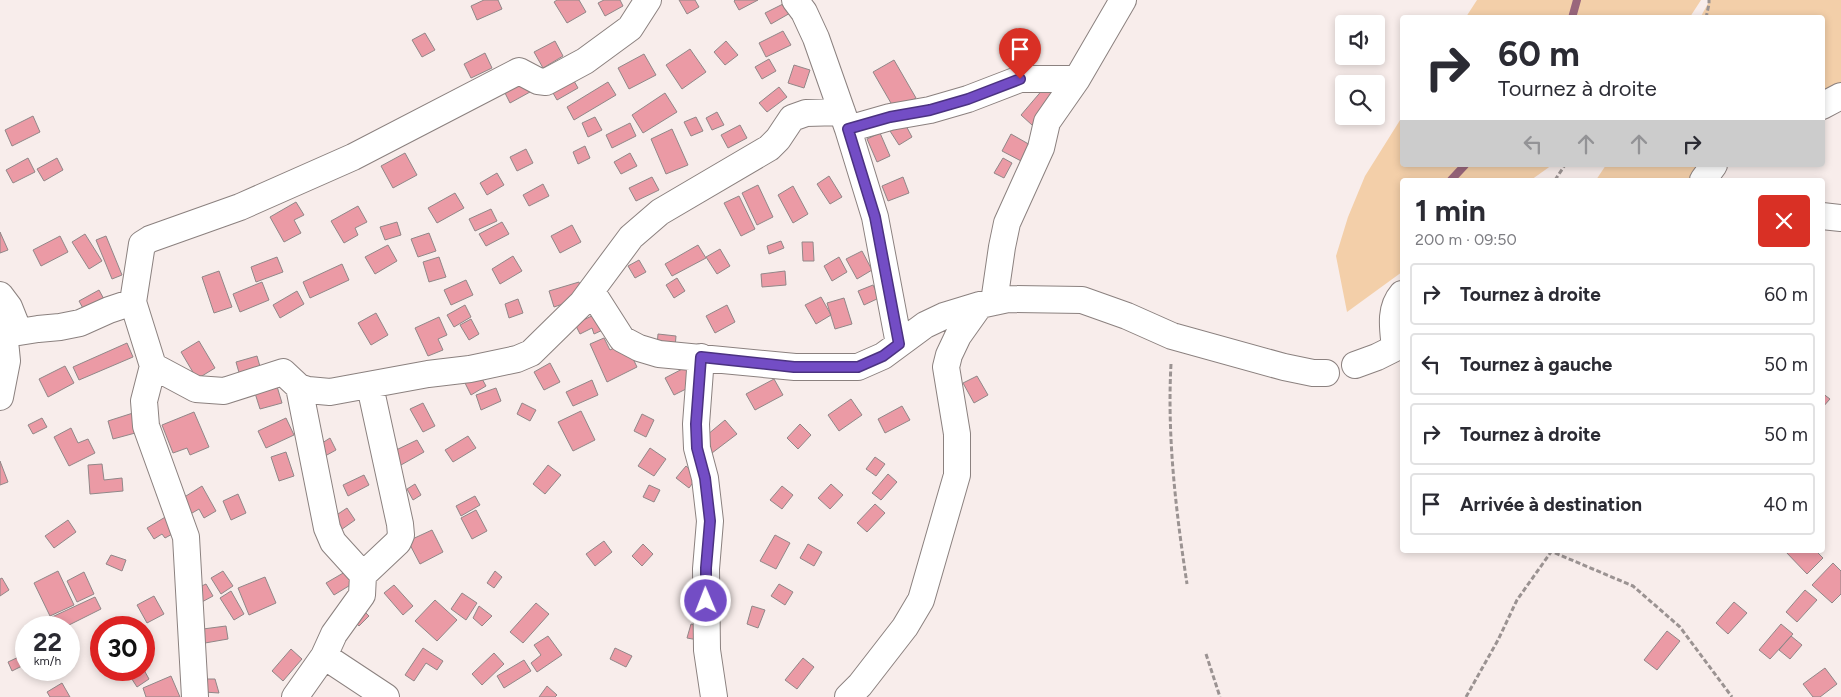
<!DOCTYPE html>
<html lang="fr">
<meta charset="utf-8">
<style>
body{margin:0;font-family:Figtree,sans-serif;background:#f7f7f7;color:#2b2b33;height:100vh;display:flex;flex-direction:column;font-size:19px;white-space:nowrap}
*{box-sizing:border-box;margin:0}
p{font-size:16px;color:#7c7c81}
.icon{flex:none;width:28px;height:28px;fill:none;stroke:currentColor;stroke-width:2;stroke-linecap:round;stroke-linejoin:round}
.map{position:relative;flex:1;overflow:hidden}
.sheet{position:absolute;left:1400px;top:178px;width:425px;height:375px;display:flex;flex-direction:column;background:#fff;border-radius:5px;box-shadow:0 2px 8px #0003}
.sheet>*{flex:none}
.top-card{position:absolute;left:1400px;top:15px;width:425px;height:152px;border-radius:5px;box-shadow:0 2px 8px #0003;background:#fff;color:#2b2b33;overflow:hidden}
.controls{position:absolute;left:1335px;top:15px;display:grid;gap:10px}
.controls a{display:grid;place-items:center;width:50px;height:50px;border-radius:5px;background:#fff;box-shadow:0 2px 8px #0003;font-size:25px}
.speed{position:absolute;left:15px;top:616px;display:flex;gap:10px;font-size:25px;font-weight:700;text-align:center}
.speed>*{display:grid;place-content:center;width:65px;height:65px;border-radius:50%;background:#fff;box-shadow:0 2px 8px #0003;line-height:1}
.speed small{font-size:12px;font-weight:400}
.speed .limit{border:8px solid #d22;background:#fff;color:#111}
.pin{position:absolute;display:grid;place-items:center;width:42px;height:42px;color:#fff;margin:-51px -21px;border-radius:50% 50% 50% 0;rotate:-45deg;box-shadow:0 0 5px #0007}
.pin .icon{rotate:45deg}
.me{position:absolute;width:55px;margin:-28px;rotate:359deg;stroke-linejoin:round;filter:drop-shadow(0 0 4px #0008)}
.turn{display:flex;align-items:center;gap:18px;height:105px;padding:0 15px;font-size:22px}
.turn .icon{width:65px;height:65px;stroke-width:2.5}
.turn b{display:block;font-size:35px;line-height:42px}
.lanes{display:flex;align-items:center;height:48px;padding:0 15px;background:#0003;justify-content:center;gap:25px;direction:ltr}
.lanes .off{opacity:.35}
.round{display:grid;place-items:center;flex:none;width:52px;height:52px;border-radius:5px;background:#f7f7f7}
.headline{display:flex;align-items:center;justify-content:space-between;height:85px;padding:0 15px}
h1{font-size:30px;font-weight:700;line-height:38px}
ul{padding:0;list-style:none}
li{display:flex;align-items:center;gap:15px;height:62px;margin:0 10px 8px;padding:0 5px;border:2px solid #e1e1e2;border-radius:5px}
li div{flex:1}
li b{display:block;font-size:19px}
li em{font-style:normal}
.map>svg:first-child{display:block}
.green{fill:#f3cfa9}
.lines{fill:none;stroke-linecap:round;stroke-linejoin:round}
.stream{stroke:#99667c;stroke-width:8}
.building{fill:#eb9aa5;stroke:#918788}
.minor-casing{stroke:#8b817f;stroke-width:28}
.path{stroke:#9b9392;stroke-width:3;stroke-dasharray:5 2.5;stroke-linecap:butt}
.minor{stroke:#fff;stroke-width:26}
.route-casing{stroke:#4b3280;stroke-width:12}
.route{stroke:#734dc5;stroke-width:9}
</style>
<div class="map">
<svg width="1841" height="697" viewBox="0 0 1841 697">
<rect width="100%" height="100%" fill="#f8edeb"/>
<path class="green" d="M1477,0H1701L1690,17H1466Z
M1710,0H1841V89L1823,100L1822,18H1700Z
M1402,117V165H1552L1531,180H1402V272L1347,312L1336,256L1348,217L1365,176Z
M1606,165H1709L1696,180H1596Z"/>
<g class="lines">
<path class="stream" d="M1572,18L1577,0
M1451,180L1465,165"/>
</g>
<path class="building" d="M484,0H498L502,9L477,20L471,6Z
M557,0H579L586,12L567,23L554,2Z
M604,0H620L623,6L605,16L598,3Z
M679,0H695L699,7L687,14Z
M735,0H758L739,10L734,1Z
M787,2L792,12L771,24L765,13Z
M783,31L791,45L766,57L759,43Z
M425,33L435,50L422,57L412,40Z
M555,41L563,56L543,68L534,52Z
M726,41L738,55L725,65L714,52Z
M690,49L706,72L682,89L666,65Z
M485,53L492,68L471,78L464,64Z
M644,54L656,75L629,89L618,68Z
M769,59L776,71L762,79L755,67Z
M894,60L916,98L895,110L873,72Z
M794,65L810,70L804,88L788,83Z
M570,74L578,88L557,100L549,86Z
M524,78L530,92L510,103L503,89Z
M608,82L616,95L574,120L567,107Z
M779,87L787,97L767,112L759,103Z
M1044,88L1055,97L1032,125L1021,115Z
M665,93L677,112L643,133L632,115Z
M717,112L724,125L712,130L706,118Z
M33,116L40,132L12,146L5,130Z
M595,117L602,130L588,137L582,123Z
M696,117L703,131L691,136L684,122Z
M904,122L912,137L899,145L890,131Z
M630,123L636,136L612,148L606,135Z
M740,125L747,138L728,148L721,135Z
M672,129L688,165L666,174L651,139Z
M880,133L890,156L877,162L867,139Z
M1011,134L1032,146L1023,162L1002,151Z
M585,146L590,158L578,164L573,152Z
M526,149L533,163L517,171L510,157Z
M405,153L417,175L393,188L381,166Z
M630,153L637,166L621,174L614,162Z
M28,158L35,172L13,183L6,170Z
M57,158L63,170L44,181L37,169Z
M1003,158L1012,163L1004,178L994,173Z
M497,173L504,185L487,195L480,183Z
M829,176L842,197L830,204L817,184Z
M652,177L659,190L636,201L629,188Z
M903,177L909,193L888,201L882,186Z
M543,184L549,196L529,206L523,195Z
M758,185L773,217L757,225L742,193Z
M793,186L808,214L793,223L778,195Z
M455,193L464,208L437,223L428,208Z
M739,196L755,229L741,236L724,203Z
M296,202L304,215L294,220L301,233L284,242L270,217Z
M358,206L367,222L355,228L358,235L344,243L331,221Z
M491,209L497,221L475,231L469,219Z
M397,222L401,235L385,240L380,227Z
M502,222L509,234L486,246L479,234Z
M572,225L581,242L560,253L551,236Z
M0,232L8,250L0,253Z
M429,233L436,251L418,257L411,239Z
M85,234L102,261L89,269L72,242Z
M60,236L68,252L41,266L33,250Z
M106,236L122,275L112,279L96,240Z
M781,241L784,248L769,254L767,246Z
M802,242H813L814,261H803Z
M388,245L397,261L375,274L365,257Z
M698,245L706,258L672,276L665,264Z
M720,249L730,266L717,274L706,257Z
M862,251L872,270L857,279L846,259Z
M513,256L522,271L500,284L492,269Z
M277,257L283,272L256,282L251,267Z
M439,257L446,277L429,282L423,262Z
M839,257L847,272L832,281L824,266Z
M639,260L646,272L635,278L628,266Z
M342,264L349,280L310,298L303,282Z
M219,271L232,307L214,313L202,277Z
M785,271L786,285L762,287L761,274Z
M677,278L685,291L674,298L666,285Z
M466,280L473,295L451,305L444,290Z
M262,282L269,300L240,312L233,294Z
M579,282L583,297L554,307L549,291Z
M873,285L879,298L864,305L858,291Z
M99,290L105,301L85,312L79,301Z
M297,291L304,304L280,318L273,305Z
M821,297L831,315L816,324L805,305Z
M844,298L852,324L835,329L827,303Z
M518,299L523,313L509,318L505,304Z
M465,305L471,317L454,327L447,315Z
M727,305L735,322L715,333L706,316Z
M376,313L388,335L371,345L358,323Z
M598,313L605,329L594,334L592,328L580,334L575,324Z
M439,317L447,335L438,339L443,350L428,356L415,328Z
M471,319L479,334L469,340L460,325Z
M658,334L676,336L675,348L657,346Z
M604,338L610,350L625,342L637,367L607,382L590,344Z
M199,341L215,368L197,379L181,352Z
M127,343L133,357L79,380L73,367Z
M257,356L261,370L240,376L236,362Z
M550,363L560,382L544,390L534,372Z
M65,366L74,383L48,397L39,379Z
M688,366L696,384L674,395L665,378Z
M480,375L486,386L471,395L465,383Z
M977,376L988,395L974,403L963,383Z
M774,379L783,395L755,410L746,394Z
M592,380L598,395L573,406L566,392Z
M276,383L282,403L260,409L254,390Z
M496,388L501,401L481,410L476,395Z
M1822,393L1830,399L1822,408Z
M851,399L862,415L839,431L828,415Z
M423,403L435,426L423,432L410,409Z
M522,403L536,410L530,421L517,414Z
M902,406L910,420L885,433L878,419Z
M581,411L595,440L573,451L558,422Z
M194,412L209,447L190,455L187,448L173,453L162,425Z
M133,413L139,432L113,439L108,421Z
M642,414L654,420L646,437L634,431Z
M42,418L47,427L33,434L28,425Z
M286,418L294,435L266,448L258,431Z
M725,420L737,434L712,453L701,440Z
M800,424L811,435L798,449L787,438Z
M71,428L78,443L88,439L95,453L69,466L54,437Z
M468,436L476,448L453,462L445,450Z
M330,438L336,450L325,456L319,445Z
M417,440L424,452L401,465L394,451Z
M650,448L666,459L654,476L638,466Z
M286,452L294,476L279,481L271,457Z
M875,457L885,464L876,476L866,469Z
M0,461L8,482L0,485Z
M102,464L104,480L122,478L123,491L90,494L88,465Z
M548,465L561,475L545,494L533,484Z
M686,466L698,476L689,488L676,478Z
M888,474L897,482L881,500L872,493Z
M364,475L369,485L348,496L343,485Z
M415,484L421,495L413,500L407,489Z
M831,484L843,495L830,509L818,498Z
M649,485L660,490L654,502L643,497Z
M202,486L216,511L204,518L199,509L187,516L178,501Z
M782,486L793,495L782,509L770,500Z
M238,494L246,513L231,520L223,501Z
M475,496L480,505L461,516L456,506Z
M875,504L885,513L867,532L857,523Z
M347,508L355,520L338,532L329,520Z
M476,510L487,531L472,539L461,518Z
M167,516L176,532L165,538L162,534L154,539L147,528Z
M68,520L76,532L54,548L45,536Z
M432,530L443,552L420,564L408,541Z
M775,535L790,543L776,569L760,561Z
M604,541L612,552L595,566L586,554Z
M643,544L653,554L642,566L632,556Z
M808,544L822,552L814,566L800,558Z
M1786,550H1815L1823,558L1807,574L1785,551Z
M111,555L126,560L122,571L106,564Z
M1833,563L1841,571V594L1832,603L1812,585Z
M58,571L74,605L50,616L34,583Z
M223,571L233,586L221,594L211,578Z
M495,571L502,577L494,588L487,583Z
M84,572L94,594L77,602L67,581Z
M345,572L352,584L334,595L326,583Z
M265,577L276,603L249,615L238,588Z
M2,578L9,590L0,596V579Z
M206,584L213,596L200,603L193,590Z
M779,584L793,592L785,605L771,596Z
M394,585L413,606L403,615L384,593Z
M1805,590L1817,600L1797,622L1786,612Z
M231,591L244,614L234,620L220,598Z
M462,593L477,603L466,620L451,609Z
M154,596L164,614L147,623L137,605Z
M95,597L101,609L63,628H57L52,617Z
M435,600L457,620L437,641L415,621Z
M1734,602L1747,613L1728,634L1716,623Z
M536,603L549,614L523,643L510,632Z
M479,606L492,616L482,626L473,618Z
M752,606L765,610L758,628L747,624Z
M360,607L369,616L359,626L350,617Z
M691,624L702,627L698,640L687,638Z
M1781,624L1793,634L1770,659L1759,650Z
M226,626L228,639L205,643L203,629Z
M1667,631L1680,641L1657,670L1644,660Z
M548,636L562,655L537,672L531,663L541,655L534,645Z
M1791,636L1802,645L1790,659L1779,650Z
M423,648L443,661L437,670L426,663L414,681L405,675Z
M615,648L632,656L626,667L610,659Z
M291,649L302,659L283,681L272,671Z
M494,653L504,664L482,685L472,674Z
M25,654L26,664L12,671L8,662Z
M101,655V669L95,658Z
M803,658L814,667L797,689L785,680Z
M524,660L531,671L504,688L497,676Z
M1825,668L1837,684L1820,697H1813L1803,684Z
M134,670H144L149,679L137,687L128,673Z
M171,676L180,697H146L143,688Z
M204,679H215L219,693L204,692Z
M62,683L70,697H50L47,692Z
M547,686L557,695L555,697H539Z"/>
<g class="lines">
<g class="minor-casing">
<path id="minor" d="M795,0L804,12L816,38L848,129L875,217L899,344
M1822,106L1841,96
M848,129L890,117L930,110L968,99L1020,79H1077
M1703,180L1714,165
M1822,216L1841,218
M592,292L622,339L639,348L659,354L795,367H858L883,356L925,325L944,316L980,305L1008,299L1082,300L1127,316L1172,336L1284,367L1313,373H1326
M0,295L9,307L19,332
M994,302L1002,247L1007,223L1041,148L1047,122L1077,79L1123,0
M0,331L19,332L38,329L60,327L80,323L109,310L133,302
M701,357L696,424L697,448L705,478L710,521L706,569L707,650L714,697
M1355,365L1377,357L1395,348C1393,329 1389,309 1402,294
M153,366L196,389L224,391L283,372L299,387L308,390L330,392L428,374L470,369L517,359L531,353L582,303L631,237L660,212L769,148L778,139L792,118L806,113L842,112
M0,397L7,361L4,331
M363,575L398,542L401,535L400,524L370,386
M324,656L386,697
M195,697L186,537L146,426L144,401L153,366L133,302L142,244L150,239L240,207L353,157L519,71L538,81L546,82L585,61L630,28L648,0
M295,697L324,656L334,634L362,595L363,575L333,542L327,528L299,387
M848,697L860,685L905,627L921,600L957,475V434L946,367L949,355L958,336L980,305"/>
</g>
<path class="path" d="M1706,18L1709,4V0
M1555,180L1565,165
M1171,364C1167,437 1176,512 1187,584
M1548,550L1633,586L1680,627L1732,697
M1206,654L1220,697
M1466,697L1498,640L1517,600L1551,552L1550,551"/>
<use href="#minor" class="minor"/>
</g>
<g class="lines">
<g class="route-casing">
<path id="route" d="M706,601V568L710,521L705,478L697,448L696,424L701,357L794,367H858L883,356L899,344L875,217L848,129L890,117L930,110L968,99L1020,79"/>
</g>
<use href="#route" class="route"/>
</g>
</svg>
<div class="controls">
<a><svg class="icon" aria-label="sound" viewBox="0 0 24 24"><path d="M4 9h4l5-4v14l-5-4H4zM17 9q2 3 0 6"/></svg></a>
<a><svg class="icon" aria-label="search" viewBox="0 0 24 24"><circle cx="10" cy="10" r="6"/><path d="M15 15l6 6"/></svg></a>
</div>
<div class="speed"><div>22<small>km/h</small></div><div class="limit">30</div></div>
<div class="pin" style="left:1020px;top:79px;background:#d93025"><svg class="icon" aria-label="arrive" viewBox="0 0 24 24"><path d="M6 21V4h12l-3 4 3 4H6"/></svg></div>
<svg class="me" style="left:706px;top:601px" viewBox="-20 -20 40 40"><circle r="17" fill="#734dc5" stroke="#fff" stroke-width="3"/><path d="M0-11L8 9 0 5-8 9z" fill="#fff"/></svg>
<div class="top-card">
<div class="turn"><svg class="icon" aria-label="right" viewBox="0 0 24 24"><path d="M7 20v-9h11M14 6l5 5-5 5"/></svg><div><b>60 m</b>Tournez à droite</div></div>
<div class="lanes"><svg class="icon off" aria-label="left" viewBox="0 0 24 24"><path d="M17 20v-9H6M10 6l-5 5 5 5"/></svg><svg class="icon off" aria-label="ahead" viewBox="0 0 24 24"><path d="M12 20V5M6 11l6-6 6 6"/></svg><svg class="icon off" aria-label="ahead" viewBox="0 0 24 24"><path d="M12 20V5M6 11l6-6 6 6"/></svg><svg class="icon" aria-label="right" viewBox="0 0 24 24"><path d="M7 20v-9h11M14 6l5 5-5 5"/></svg></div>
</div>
<section class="sheet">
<div class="headline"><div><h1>1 min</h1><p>200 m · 09:50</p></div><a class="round" style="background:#d93025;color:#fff"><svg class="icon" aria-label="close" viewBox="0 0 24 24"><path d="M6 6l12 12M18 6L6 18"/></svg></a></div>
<ul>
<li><svg class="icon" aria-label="right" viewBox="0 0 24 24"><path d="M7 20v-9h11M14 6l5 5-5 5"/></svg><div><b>Tournez à droite</b></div><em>60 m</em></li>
<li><svg class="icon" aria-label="left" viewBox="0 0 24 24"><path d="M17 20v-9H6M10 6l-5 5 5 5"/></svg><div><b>Tournez à gauche</b></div><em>50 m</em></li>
<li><svg class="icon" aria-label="right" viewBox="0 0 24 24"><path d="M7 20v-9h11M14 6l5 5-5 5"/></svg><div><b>Tournez à droite</b></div><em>50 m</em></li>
<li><svg class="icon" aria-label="arrive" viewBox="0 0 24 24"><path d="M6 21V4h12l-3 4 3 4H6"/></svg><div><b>Arrivée à destination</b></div><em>40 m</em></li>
</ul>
</section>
</div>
